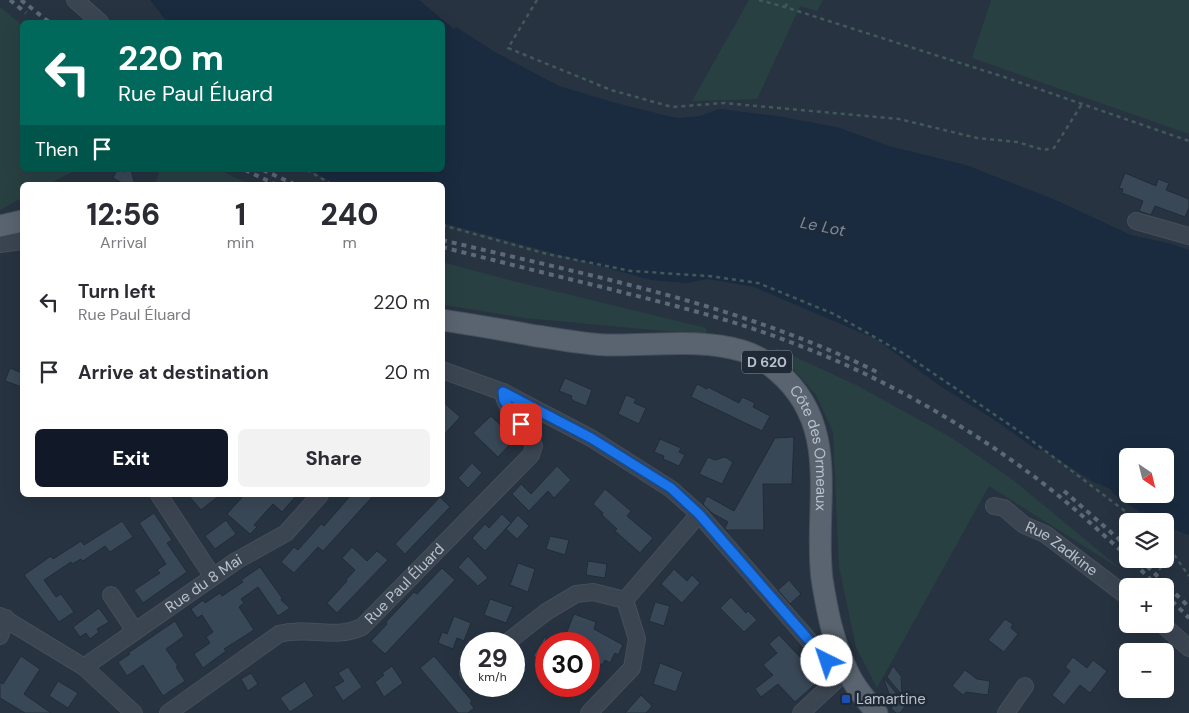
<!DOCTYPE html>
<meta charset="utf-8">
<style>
body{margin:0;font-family:"DM Sans",sans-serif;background:#f2f2f3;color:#2b2b33;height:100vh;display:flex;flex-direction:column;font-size:19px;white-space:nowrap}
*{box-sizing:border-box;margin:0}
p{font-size:16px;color:#7c7c81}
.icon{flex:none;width:28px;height:28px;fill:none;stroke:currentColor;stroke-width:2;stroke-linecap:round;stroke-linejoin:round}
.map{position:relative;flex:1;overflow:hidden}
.panel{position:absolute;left:20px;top:182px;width:425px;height:315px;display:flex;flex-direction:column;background:#fff;border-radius:8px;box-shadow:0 5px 20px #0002}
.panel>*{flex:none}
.top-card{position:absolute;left:20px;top:20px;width:425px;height:152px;border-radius:8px;box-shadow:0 5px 20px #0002;background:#00695c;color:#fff;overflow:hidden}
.needle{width:32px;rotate:145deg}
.tools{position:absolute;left:1119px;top:448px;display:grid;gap:10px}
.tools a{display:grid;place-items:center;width:55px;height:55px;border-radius:8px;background:#fff;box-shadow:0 5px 20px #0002;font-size:25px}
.speed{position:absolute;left:460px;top:632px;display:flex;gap:10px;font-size:25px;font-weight:700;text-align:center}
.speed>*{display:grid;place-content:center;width:65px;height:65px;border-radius:50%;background:#fff;box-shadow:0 5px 20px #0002;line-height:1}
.speed small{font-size:12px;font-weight:400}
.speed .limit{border:8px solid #d22;background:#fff;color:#111}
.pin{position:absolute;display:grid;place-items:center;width:42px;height:42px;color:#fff;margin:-21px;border-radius:10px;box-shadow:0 2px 8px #0006}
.me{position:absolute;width:55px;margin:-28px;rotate:319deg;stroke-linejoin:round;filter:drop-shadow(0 0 4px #0008)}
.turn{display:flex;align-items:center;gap:18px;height:105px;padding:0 15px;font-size:22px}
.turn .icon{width:65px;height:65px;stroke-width:2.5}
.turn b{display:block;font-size:35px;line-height:42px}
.then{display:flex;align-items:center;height:48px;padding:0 15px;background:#0003;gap:10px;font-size:19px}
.eta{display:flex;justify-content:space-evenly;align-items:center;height:85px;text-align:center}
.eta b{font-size:30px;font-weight:800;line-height:35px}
.primary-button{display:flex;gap:10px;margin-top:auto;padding:10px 15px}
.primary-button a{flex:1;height:58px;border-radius:8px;background:#111827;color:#fff;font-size:20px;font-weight:800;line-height:58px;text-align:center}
.primary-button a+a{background:#f2f2f3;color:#2b2b33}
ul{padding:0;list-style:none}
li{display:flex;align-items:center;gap:15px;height:70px;padding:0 15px}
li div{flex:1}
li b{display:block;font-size:19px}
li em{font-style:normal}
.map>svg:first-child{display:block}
.green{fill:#294042}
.water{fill:#1a2b3f;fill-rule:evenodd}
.building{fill:#394857;stroke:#222c38}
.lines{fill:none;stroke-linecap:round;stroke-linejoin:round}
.minor-casing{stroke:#454e5a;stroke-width:18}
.major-casing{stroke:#454e5a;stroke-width:23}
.path{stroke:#42595a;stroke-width:2.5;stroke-dasharray:4 4;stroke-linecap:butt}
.minor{stroke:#3b4551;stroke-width:16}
.major{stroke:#596470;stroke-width:21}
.rail{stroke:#5d6977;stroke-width:4;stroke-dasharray:5 5;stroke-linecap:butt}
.route-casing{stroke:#114b97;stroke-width:12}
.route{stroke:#1a73e8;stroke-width:9}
.transit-dot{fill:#1a4fb4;stroke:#202a36;stroke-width:2}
.labels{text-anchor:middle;stroke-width:5;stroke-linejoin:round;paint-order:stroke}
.shield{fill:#202a36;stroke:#8a939e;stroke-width:1}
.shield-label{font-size:14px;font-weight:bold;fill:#b8c0cb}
.street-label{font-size:15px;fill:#b8c0cb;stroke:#202a36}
.poi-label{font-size:15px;fill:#b8c0cb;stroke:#202a36;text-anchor:start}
.water-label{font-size:16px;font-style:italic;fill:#728ca9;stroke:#202a36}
</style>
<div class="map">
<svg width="1189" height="713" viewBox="0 0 1189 713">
<rect width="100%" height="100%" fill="#273341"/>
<path class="green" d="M749,0H823L817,11L800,6L757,99L692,101Z
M991,0H1189V134L972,58Z
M0,7L22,25V170H76L47,185H22V198L0,210Z
M154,170H220L250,185H155L159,173Z
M442,262L509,280L706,328L707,335L525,318L443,305Z
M774,347L858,386L952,438L1013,480L1122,570L989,486L877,688L856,647L839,567L833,432L816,395Z"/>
<path class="water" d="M150,0H419L454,29L456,27L495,52L559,86L616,103L672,117L680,118L700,116L720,109L777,116L837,127L889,146L966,165L1058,201L1131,235L1172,244L1189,250V535L1165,526V521H1156L1119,499L1110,489L1092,481L1042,449L1037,450L993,419L940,386L876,339L754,287L708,279L686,283L651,280L443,223L442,185H336L311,170H442V22H167ZM1128,456H1165V494H1128Z"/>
<path class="building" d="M117,170L124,172L131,170L135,185H126L113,178Z
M1125,173L1156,186L1158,179L1169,183L1166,190L1189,199V208L1185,217L1155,206L1151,215L1139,211L1143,201L1122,193L1123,189L1119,188Z
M10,368L22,373V387L5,381Z
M565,378L592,390L586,406L574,401L571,398L572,396L559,391Z
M697,384L707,389L708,387L739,403L742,397L755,403L753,407L770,416L762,431L691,397Z
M626,395L636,399L634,403L646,408L639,424L618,414Z
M442,401L460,417L442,437Z
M491,416L515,439L498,457L473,433Z
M794,437L792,484H763L764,530H726L725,528L728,522L712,513L703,504L707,496L734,511L775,438Z
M660,439L681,448L679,452L685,455L679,466L663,459L664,456L654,452Z
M708,457L715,460L725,457L733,462L722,484L699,474Z
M472,463L482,473L468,488L458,478Z
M557,466L571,480L554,498L548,491L529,511L512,494L521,484L531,494Z
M605,489L631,511L627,516L653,538L640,553L615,531L617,529L602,515L603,513L593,504Z
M188,495H220L201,510Z
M244,495H297L282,512L273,504L254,525L257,527L250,534L227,514Z
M351,495H374L323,551L318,547L294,573L281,562L294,547L298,550L321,524L324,526Z
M440,497L450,507L405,554L395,544Z
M154,513L172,540L167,543L187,572L143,603L134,590L160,573L157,570L166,564L139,523Z
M502,514L511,523L485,551L472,538L485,524L489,528Z
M518,515L529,526L517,539L506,529Z
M226,520L236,534L215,549L205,536Z
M122,521L133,537L110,552L105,546L83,561L81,559L72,564L71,562L44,580L56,597L61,594L74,612L59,622L24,575L51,556L53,559L81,541L84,545Z
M550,536L569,540L565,555L546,549Z
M352,547L367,561L377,551L388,560L337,613L327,603L347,581L346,580L355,570L342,558Z
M468,556L488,578L478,586L458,567Z
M588,561L607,564L605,578L586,575Z
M518,563L535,569L528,592L510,585Z
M260,567L282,598L281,600L290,608L278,616L258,587L241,599L244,603L239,607L254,630L224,649L226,651L203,668L194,654L210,643L206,637L213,632L202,615L197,618L191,609L203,600L205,603L220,593L222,596L243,582L241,580Z
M442,568L455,580L385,654L371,641L387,624L386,622L414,592L417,594Z
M674,569L687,581L692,575L700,583L682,603L661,584Z
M789,580L801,594L790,604L778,590Z
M731,597L746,613L748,611L757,620L744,632L720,608Z
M490,599L513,607L506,623L484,615Z
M655,602L670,606L664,626L649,621Z
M99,608L109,622L97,629L99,632L90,639L86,633L80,637L73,627Z
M574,614L596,622L594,629L623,645L618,655L615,653L610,663L605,660L602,665L589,657V644H562Z
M454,616L471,623L464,641L457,638L453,649L438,643L442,632L447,634Z
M1005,619L1013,624L1011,628L1018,634L1004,652L988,640Z
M175,621L184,636L166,649L178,666L176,667L185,681L163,696L143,665L127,676L118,662L130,654L128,653Z
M546,635V665L533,656Z
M779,635L821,679L795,702L778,684L761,697L755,689L773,675L763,665L777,653L769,644Z
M21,656L40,669L24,694L51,713H25L0,698V682L3,684Z
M434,656L472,701L470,703L474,708L468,713H458L420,668Z
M1073,657L1087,668L1093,660L1107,671L1090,693L1080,685L1064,705L1052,695L1070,671L1065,667Z
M514,660L527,669L521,678L514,675Z
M660,663L683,672L676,692L653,684Z
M392,666L403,683L384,697L375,682L384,675L382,673Z
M893,666L901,676L902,695L887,677Z
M348,667L362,687L343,701L334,687L344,681L338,673Z
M965,670L977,679L990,681L988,695L966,692L963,695L952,686Z
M251,673L258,684L248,691L241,679Z
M883,677L906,705L900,713H896L891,708L893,705Z
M58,681L78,693L68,708L49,696Z
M305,681L314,696L290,712L280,698Z
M641,695L652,706L646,713H625Z"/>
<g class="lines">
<g class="minor-casing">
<g id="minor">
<path d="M75,0L100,22"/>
<path d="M1136,221L1189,236"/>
<path d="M0,244L22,241"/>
<path d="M442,370L503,392L591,438L671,489L699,514L827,661L838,668L847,670"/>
<path d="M159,495L213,577"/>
<path id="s1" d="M994,506L1004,508L1024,525L1045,534L1128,597"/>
<path d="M111,595L135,631"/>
<path d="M0,616L84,667L134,713"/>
<path d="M1162,624L1189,648"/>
<path d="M0,636L6,618"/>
<path d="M505,644L546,612L576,594L593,592L625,600"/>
<path id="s2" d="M84,667L236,561L286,533L320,495"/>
<path d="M468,673L471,671"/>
<path id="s3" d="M168,713L279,634C308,626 334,640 362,627L531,455L534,446C527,429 505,410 503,392"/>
<path d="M589,713L632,668L637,639L625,600L699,514"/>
<path d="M801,713L847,670"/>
<path d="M1006,713L1025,686"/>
</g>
</g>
<g class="major-casing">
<g id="major">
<path d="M0,226L22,221"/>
<path id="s4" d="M442,320C474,325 505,330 536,336C560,339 583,344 607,345C652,346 699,338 743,351C757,355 768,363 778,372C843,428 813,506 822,579C827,610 833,642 847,670C854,686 866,700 877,713"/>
</g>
</g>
<path class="path" d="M537,0L508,48L611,90L672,107L724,103L899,119L977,138L1017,142L1044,150L1054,148L1082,104
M759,0L785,7L1004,77L1189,141
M785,7L789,0
M307,170L333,185
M442,225L547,254L631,271L709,276L758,283L834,314L906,355L973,400L1023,434L1138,521
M1165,542L1189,576
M1159,570L1173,554"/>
<use href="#minor" class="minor"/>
<use href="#major" class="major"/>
<path class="rail" d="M10,0L26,13
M21,0L49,22
M245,170L277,185
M263,170L296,185
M442,240C591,276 744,305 881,374
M442,247C497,261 552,275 606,288C668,304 731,319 790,342C876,374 958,420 1032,475C1066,500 1097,529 1128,557
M1064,491L1122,542
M1140,559L1189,607
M1141,570L1157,586
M1165,594L1189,618"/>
</g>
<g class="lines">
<g class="route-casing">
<path id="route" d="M521,424L504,400L503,392L591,438L671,488L699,514L827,661"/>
</g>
<use href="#route" class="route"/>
</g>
<rect class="transit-dot" x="841" y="694" width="10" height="10" rx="2.5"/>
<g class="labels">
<rect class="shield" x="742" y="350.5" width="50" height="23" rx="4"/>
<g class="shield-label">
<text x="767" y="367">D 620</text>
</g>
<g class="street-label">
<text dy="5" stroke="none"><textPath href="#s4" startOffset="431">Côte des Ormeaux</textPath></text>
<text dy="5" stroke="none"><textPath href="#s1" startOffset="81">Rue Zadkine</textPath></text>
<text dy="5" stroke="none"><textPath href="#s3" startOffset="281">Rue Paul Éluard</textPath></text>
<text dy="5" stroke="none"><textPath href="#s2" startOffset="146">Rue du 8 Mai</textPath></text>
</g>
<g class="poi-label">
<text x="856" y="704">Lamartine</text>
</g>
<g class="water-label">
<text transform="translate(823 226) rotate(11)" y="6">Le Lot</text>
</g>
</g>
</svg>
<div class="tools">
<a><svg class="needle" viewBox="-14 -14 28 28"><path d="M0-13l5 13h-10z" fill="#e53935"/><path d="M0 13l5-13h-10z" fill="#7c7c81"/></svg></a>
<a><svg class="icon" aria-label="layers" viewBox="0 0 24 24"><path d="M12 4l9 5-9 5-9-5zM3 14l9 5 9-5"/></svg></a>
<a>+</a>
<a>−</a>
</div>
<div class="speed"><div>29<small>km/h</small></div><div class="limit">30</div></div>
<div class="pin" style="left:521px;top:424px;background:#d93025"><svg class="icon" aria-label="arrive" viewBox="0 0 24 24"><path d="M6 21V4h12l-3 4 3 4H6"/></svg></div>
<svg class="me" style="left:827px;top:661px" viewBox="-20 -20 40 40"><circle r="19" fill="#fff"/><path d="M0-13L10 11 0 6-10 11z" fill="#1a73e8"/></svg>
<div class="top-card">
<div class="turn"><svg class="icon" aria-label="left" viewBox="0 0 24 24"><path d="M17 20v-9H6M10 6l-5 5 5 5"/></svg><div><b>220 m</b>Rue Paul Éluard</div></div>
<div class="then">Then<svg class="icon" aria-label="arrive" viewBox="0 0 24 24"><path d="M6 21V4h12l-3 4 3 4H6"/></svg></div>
</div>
<section class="panel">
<div class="eta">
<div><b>12:56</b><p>Arrival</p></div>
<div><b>1</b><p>min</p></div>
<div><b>240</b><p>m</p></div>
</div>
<ul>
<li><svg class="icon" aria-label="left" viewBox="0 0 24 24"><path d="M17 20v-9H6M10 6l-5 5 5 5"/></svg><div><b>Turn left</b><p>Rue Paul Éluard</p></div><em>220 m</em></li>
<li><svg class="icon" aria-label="arrive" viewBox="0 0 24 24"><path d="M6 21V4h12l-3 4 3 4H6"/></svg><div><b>Arrive at destination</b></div><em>20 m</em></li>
</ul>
<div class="primary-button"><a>Exit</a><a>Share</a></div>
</section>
</div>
